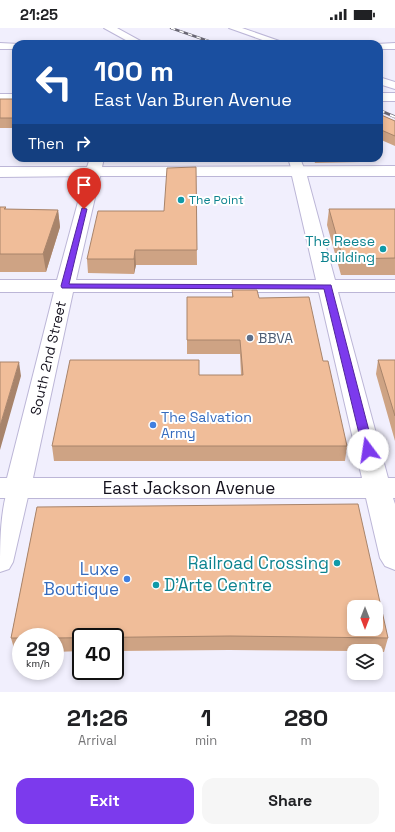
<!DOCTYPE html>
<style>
body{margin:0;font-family:"Space Grotesk",sans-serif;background:#f6f6f6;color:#202124;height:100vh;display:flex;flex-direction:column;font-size:15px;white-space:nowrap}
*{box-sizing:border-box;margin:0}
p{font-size:13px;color:#757577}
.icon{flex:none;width:22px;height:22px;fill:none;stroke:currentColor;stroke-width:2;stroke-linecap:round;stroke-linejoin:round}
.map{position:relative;height:664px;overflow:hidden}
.details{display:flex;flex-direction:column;background:#fff;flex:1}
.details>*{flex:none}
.banner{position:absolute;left:12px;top:12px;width:371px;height:122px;border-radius:12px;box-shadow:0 2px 6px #0003;background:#1a4fa0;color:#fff;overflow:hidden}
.needle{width:26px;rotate:180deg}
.tools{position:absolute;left:347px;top:572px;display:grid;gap:8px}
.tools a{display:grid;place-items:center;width:36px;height:36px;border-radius:8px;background:#fff;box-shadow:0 2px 6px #0003;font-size:20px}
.speed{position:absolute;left:12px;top:600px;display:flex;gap:8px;font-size:20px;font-weight:700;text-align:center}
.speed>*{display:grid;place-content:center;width:52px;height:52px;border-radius:50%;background:#fff;box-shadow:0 2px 6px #0003;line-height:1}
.speed small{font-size:10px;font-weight:400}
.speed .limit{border:2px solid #111;border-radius:6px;background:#fff;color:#111}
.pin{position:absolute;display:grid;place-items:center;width:34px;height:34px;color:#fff;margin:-41px -17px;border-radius:50% 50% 50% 0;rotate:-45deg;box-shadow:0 0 4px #0007}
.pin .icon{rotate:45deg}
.me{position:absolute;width:44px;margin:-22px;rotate:346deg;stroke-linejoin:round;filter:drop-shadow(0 0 3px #0008)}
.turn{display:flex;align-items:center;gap:14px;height:84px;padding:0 16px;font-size:18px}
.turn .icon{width:52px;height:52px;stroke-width:2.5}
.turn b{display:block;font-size:28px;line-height:34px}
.then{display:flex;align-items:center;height:38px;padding:0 16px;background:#0003;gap:8px;font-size:15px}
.eta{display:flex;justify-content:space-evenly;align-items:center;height:68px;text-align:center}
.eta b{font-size:24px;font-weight:700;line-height:28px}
.cta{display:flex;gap:8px;margin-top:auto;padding:8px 16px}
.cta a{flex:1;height:46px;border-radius:12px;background:#7c3aed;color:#fff;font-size:16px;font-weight:700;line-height:46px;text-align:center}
.cta a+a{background:#f6f6f6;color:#202124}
.status{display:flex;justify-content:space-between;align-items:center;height:28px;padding:0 20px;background:#fff;direction:ltr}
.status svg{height:11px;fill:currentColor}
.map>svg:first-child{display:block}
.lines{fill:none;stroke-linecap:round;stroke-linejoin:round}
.street-casing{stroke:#bcb6d7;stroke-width:2}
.secondary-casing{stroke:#bcb6d7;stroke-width:2}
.street{fill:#fff;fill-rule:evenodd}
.secondary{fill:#fff;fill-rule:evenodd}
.rail-far1-casing{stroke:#696774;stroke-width:2.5}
.rail-casing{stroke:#696774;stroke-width:3}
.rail-far1{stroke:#fff;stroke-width:1.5;stroke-dasharray:4.5;stroke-linecap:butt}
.rail{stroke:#fff;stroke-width:2;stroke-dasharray:6;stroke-linecap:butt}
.wall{fill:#cea384}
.shaded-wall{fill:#a8846b}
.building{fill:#f0bd99;stroke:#a8846b;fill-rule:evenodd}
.route{fill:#7c3aed;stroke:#51269a}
.culture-dot{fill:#0f9aa8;stroke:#fff;stroke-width:1.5}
.service-dot{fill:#5c6f8a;stroke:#fff;stroke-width:1.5}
.shop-dot{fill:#3f7fe0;stroke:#fff;stroke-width:1.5}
.labels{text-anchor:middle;stroke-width:4;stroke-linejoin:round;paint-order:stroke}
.far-culture-label{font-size:12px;fill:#0d838f;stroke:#fff;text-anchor:start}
.culture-label{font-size:14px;fill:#0d838f;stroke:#fff;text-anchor:end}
.service-label{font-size:14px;fill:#4e5e75;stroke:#fff;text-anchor:start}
.street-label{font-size:14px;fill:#14111d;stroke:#fff}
.shop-label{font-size:14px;fill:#366cbe;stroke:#fff;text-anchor:start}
.near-street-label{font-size:17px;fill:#14111d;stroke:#fff}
.near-culture-label{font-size:17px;fill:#0d838f;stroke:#fff;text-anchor:end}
.near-shop-label{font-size:17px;fill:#366cbe;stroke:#fff;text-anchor:end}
</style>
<div class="status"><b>21:25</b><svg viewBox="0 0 49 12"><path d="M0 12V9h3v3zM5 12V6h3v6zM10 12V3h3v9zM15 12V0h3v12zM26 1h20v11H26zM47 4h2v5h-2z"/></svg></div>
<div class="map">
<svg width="395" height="664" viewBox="0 0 395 664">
<rect width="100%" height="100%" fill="#f1effd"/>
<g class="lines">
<g class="street-casing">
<path id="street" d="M229,0H242L288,16H274Z
M0,15L19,16H16V21H0Z
M395,15V21H379V16H376Z
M379,49L395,54V61L379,56Z
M288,130H300L305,143L303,146H293Z
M18,452L26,454L30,460L13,534L9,541L0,544C0,515 0,480 10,454Z"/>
</g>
<g class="secondary-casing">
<path id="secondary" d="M104,0H117L146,16H133Z
M379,65H395V73H379Z
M0,66H16V74H0Z
M90,130H104L102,139L395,138V148H307L335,252H395V264H338L388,450H395V470H393L395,476V542L385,538L380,530L366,470H0V450H7L54,264H0V252H57L85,148L0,149V139H87ZM100,148H292L316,252H76ZM73,264H319L362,450H33Z"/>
</g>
<use href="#street" class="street"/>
<use href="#secondary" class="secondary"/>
<g class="rail-far1-casing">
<path id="rail-far1" d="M171,0L217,16"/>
</g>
<g class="rail-casing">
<path id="rail" d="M379,82L395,89"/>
</g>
<use href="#rail-far1" class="rail-far1"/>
<use href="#rail" class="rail"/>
</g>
<path class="wall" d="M0,71H16V100H0Z
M379,86L395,93V118L379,111Z
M51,130H80L79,134H52Z
M313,130H361L360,134L315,135Z
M196,139L197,237H136L134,246L88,245L87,231L164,183Z
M0,179H6V181L58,182L60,199L46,244H0Z
M329,181H395V247H341L327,197Z
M232,262L259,270L323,333L347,418L345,433H54L52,418L199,347H241L240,326H187V269H232Z
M378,332H395V413L376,346Z
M37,479L388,610L384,624H376V623H354L229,622L115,623V609H81V623L55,624V609H21V624H15L11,610Z"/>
<path class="shaded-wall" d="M58,182L60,199L46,244L43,226Z
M135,222L136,237L134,246V231Z
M19,334L21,348L0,422V398Z"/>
<path class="building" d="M0,71H16V90H0Z
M379,86L395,93V108L379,101Z
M196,139L197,222H135L134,231H87L98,183H164L167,140Z
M0,179H6L4,181L58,182L43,226H0Z
M329,181H395V230L343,231Z
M232,262H257L259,270L309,269L323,333H328L347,418H52L70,332H199V347H243L240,312H187V269H233Z
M378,332H395V388Z
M0,334H19L0,398Z
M358,476L388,610L230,608L55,610V609H21V610H11L37,479ZM354,579H376V601H354Z"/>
<path class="route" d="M82,180L87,181L69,256L331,257L374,422L372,424L368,426L363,422L324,261L62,260L61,258Z"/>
<g class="culture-dot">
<circle cx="181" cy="172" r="4"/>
<circle cx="383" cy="221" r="4"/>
<circle cx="337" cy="535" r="4"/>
<circle cx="156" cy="557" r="4"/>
</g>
<circle class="service-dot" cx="250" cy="310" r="4"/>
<g class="shop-dot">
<circle cx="153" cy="397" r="4"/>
<circle cx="127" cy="551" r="4"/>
</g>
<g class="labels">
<g class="far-culture-label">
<text x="189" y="176">The Point</text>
</g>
<g class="culture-label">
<text x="375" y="218">The Reese<tspan x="375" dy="16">Building</tspan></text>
</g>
<g class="service-label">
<text x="258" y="315">BBVA</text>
</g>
<g class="street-label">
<text transform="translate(48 330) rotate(-77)" y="5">South 2nd Street</text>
</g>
<g class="shop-label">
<text x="161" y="394">The Salvation<tspan x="161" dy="16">Army</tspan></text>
</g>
<g class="near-street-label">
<text x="189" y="466">East Jackson Avenue</text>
</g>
<g class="near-culture-label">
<text x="329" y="541">Railroad Crossing</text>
<text x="164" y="563" text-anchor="start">D'Arte Centre</text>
</g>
<g class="near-shop-label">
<text x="119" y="547">Luxe<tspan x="119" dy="20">Boutique</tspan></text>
</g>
</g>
</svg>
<div class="tools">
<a><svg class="needle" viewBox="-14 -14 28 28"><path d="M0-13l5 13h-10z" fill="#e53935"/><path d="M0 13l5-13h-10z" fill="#757577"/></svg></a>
<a><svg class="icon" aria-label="layers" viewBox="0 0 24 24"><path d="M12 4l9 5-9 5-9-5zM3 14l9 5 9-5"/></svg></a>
</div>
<div class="speed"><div>29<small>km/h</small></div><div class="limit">40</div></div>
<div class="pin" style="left:84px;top:181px;background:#d93025"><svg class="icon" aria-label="arrive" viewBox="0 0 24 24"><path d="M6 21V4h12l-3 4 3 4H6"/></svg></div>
<svg class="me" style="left:368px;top:422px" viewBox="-20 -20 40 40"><circle r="19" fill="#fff"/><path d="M0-13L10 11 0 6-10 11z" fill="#7c3aed"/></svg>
<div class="banner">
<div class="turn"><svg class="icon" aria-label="left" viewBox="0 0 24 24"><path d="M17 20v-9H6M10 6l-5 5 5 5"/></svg><div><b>100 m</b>East Van Buren Avenue</div></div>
<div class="then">Then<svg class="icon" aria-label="right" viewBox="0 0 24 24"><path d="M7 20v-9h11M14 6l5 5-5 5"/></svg></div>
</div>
</div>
<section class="details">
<div class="eta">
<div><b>21:26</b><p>Arrival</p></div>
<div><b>1</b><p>min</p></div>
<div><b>280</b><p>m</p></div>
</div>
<div class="cta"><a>Exit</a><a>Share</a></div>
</section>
